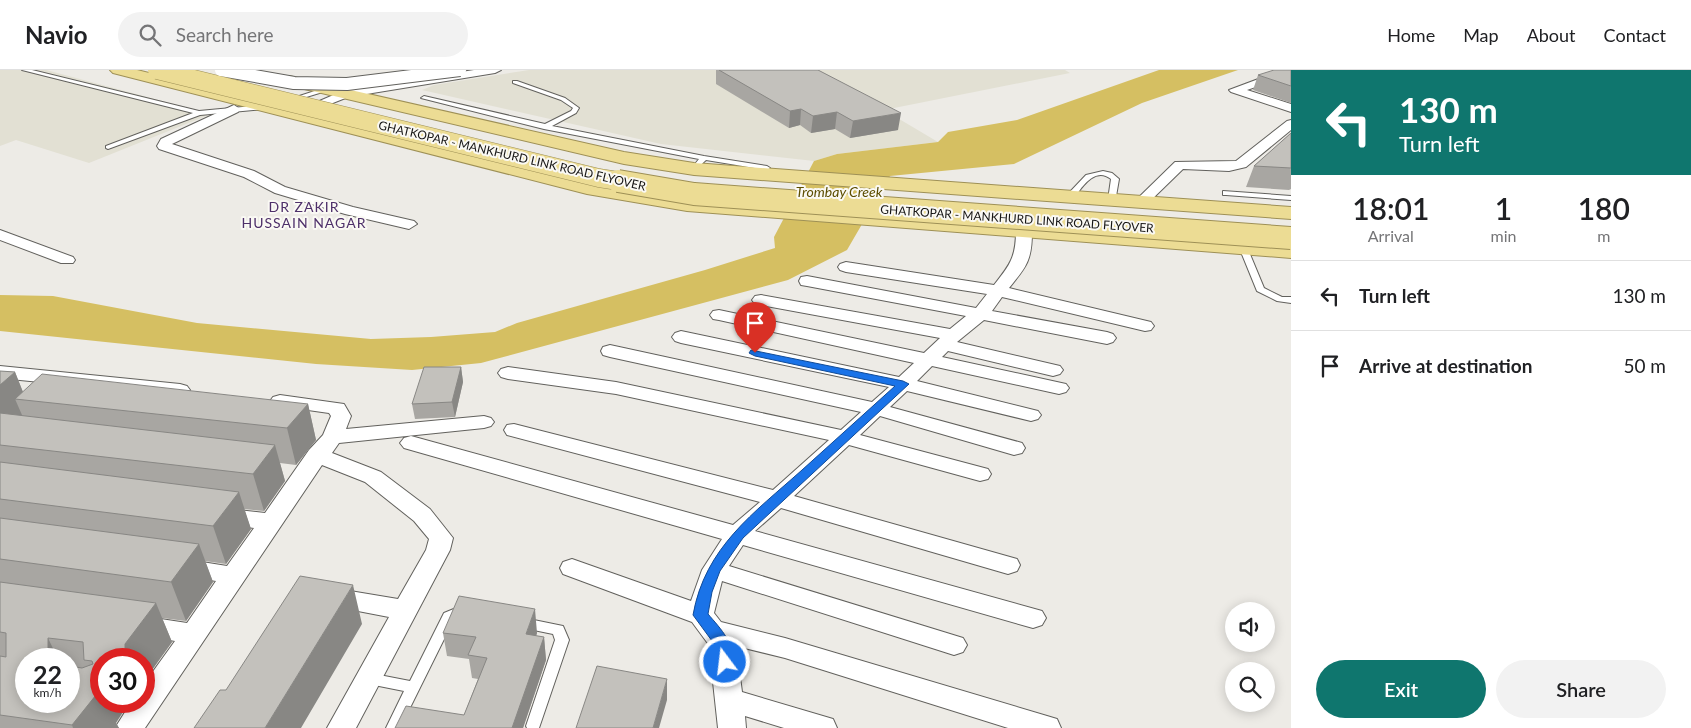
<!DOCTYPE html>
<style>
body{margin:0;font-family:Lato,sans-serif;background:#f2f2f2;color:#202124;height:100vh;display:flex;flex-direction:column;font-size:19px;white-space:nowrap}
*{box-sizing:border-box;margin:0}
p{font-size:16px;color:#757577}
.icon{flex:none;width:28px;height:28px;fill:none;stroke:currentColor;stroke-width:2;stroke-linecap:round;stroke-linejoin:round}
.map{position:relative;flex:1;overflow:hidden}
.details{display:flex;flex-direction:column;background:#fff;width:400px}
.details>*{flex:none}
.guide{background:#0f766e;color:#fff;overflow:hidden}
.tools{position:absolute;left:1225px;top:532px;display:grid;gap:10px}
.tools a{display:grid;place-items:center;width:50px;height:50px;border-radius:50%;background:#fff;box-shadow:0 2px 12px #0003;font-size:25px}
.speed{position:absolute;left:15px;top:578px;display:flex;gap:10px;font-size:25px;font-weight:700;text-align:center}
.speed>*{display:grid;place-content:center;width:65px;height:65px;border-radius:50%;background:#fff;box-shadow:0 2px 12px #0003;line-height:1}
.speed small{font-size:12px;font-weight:400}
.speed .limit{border:8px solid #d22;background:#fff;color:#111}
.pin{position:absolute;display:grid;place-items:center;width:42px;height:42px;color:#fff;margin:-51px -21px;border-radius:50% 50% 50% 0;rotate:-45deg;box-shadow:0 0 5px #0007}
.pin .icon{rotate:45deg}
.me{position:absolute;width:55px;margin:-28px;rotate:345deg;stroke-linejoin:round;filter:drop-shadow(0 0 4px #0008)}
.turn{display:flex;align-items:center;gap:18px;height:105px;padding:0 25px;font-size:22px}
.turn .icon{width:65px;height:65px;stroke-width:2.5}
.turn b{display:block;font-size:35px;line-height:42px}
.eta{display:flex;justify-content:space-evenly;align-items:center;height:85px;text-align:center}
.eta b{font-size:30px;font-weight:600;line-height:35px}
.button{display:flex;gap:10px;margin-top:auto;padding:10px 25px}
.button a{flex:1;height:58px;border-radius:30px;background:#0f766e;color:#fff;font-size:20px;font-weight:600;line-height:58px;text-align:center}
.button a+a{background:#f2f2f2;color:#202124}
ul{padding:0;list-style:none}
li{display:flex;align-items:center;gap:15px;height:70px;padding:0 25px;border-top:1px solid #e0e0e0}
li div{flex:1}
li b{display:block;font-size:19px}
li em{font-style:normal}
header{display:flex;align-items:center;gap:30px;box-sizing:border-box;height:70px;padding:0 25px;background:#fff;border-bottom:1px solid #e0e0e0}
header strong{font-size:24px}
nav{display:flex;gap:28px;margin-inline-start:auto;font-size:18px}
.search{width:350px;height:45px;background:#f2f2f2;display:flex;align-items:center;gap:12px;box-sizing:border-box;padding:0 18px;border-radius:28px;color:#757577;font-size:19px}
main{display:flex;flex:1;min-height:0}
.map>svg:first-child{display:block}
.built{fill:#e2e0d3}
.water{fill:#d5bf62}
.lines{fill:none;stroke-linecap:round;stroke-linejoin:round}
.service-casing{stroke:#62615d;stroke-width:2}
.minor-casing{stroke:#62615d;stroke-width:2}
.trunk-casing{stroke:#9e9056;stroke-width:2}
.service{fill:#fff;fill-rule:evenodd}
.minor{fill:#fff;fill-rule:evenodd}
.trunk{fill:#ecdc94;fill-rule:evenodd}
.minor-bridge-casing{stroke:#62615d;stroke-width:14;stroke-linecap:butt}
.trunk-bridge-far1-casing{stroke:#9e9056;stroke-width:19;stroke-linecap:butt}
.trunk-bridge-casing{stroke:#9e9056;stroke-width:24;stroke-linecap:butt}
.minor-bridge{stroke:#fff;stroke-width:12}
.trunk-bridge-far1{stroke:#ecdc94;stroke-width:18}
.trunk-bridge{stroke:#ecdc94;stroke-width:22}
.wall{fill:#a8a6a2;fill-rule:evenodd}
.shaded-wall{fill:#888784}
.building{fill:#c3c1bc;stroke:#888784;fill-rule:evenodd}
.route{fill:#1a73e8;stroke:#114b97}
.labels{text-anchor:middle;stroke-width:4;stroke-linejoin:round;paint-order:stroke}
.far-street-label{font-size:12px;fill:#161514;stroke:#faf9f4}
.far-water-label{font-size:14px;font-style:italic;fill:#5c4d00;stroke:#faf9f4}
.far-neighbourhood-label{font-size:14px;letter-spacing:1px;fill:#4e306a;stroke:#faf9f4}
</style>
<header>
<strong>Navio</strong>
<div class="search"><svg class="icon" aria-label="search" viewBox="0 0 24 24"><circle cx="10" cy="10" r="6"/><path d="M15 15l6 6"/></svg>Search here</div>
<nav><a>Home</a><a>Map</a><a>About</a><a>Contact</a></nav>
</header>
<main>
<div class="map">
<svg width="1291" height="658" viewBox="0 0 1291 658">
<rect width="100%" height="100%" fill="#edebe6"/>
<path class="built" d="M0,0H46L211,44L89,93L16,70L0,76Z
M529,0H1065L1070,3L884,40L938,72L837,84L814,91L661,74L422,20L434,15Z"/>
<path class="water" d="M1159,0H1238L1142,33L1014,94L890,106L847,180L788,210L481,293L412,300L316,294L0,261V225L53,226L197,253L371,269L431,267L495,262L517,253L705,200L775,178L774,167L814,91L837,84L938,72L948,62L1017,50Z"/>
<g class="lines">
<g class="service-casing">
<path id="service" d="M22,0H32L199,41L264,35L267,37L264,39L200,45L108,79L106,78V76L193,43Z
M513,11H517L565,28L579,38L576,43L552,56L704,86L767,96L770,98L767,100L706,90L694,101L691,99L699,89L544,59L421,28L424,26L545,54L571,41L573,38L561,30L513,13Z
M324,18L327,20L326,21L290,32L287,30Z
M1103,101L1112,103L1119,109L1115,132H1109L1108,130L1111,109C1095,96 1082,117 1073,129H1067V125L1086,105Z
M1223,121L1291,126V130L1226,125H1223Z
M1240,175H1243L1247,177L1264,218L1282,227H1291V233L1277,231L1257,221L1239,177Z
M461,536L466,538L467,541L466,544L454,549L400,658H386L404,621L364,613L362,609L364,605L369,603L410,611L444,543Z
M524,548L563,556L569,570L539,658H527L526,656L555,570L553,564L519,557L518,553L519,549Z"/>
</g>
<g class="minor-casing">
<path id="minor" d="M474,0H501L495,3L348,27L300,46L294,42L345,20Z
M1277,2L1291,4V10L1278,9L1247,20L1291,34V42L1231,22L1229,20Z
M234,35L240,39L238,42L172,74L254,101L285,117L353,137L414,151L417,154L409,159L345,144L275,123L244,107L159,79L157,76L161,69Z
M1291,50V60L1246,97L1229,101L1183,99L1146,135L1141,136L1134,132L1175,92L1236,91L1287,51Z
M1024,156L1032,161C1032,190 1027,196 1009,218L1151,252L1154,256L1151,260L1145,261L1002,227L992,241L1107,262L1113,264L1116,268L1113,272L1107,274L984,250L957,272L1060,296L1063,300L1060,304L1053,306L948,281L942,287L1066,314L1069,318L1066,322L1059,324L932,296L917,311L1038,341L1041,345L1038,349L1031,351L907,321L890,337L1022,373L1025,378L1022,383L1014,385L880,346L860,365L988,399L991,404L988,409L980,411L849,375L794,426L1017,489L1020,495L1017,501L1008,504L781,438L755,461L1042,541L1046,548L1042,555L1033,558L743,475L729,496L963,568L967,575L963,582L954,585L722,511L714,543L721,552L785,568L1047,646L1057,649L1061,658H1008L785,588L736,576L742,622L833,649L837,658H784L745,646L746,658H718L709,575L692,552L563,504L560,498L563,492L572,489L691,531L702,500L722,469L404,378L400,373L404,368L411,366L733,455L760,432L507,365L504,360L507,355L514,354L773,420L829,370L616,324L508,309L501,307L498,303L501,299L508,297L616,312L841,360L861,342L610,287L603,285L601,281L603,277L610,275L872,332L889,317L681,273L675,271L672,267L675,263L681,261L899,307L914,293L719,250L713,249L710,245L713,241L719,240L924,283L940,268L761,235L755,234L752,230L755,226L761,225L950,259L966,246L807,216L801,215L799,211L801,207L807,206L976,238L987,224L846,202L840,200L838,197L840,194L846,192L994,215C1010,195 1016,187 1016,161Z
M0,160L73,187L75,190L73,193H61L0,170Z
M0,296L180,314L187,316L190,320L187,324L180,326L0,308Z
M280,325L344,334L351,346L346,359L484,346L491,348L494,352L491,356L484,358L339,373L332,383L381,402L430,439L453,468L450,480L356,658H327L389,547L332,536L323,534L319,527L323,520L332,518L398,529L426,480L429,469L414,451L365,412L322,395L145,658H115L132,631H144V614L175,571L132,563L128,556L132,549L141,546L187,553L216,511L174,504L171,498L174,492L183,489L227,496L254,458L212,452L208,446L212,440L220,438L265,443L309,380L323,365L331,346L329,343L273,335L270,331L273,327Z"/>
</g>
<g class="trunk-casing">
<path id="trunk" d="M110,0H137L587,112L687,129L1291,174V188L687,141L587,124L113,3Z
M289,6L624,82L694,93L1291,137V149L694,105L624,94L283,14L281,11L283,8Z"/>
</g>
<use href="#service" class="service"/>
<use href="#minor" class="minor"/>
<use href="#trunk" class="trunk"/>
<g class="minor-bridge-casing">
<path id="minor-bridge" d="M221,0L294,13L347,14L460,0"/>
</g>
<g class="trunk-bridge-far1-casing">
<path id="trunk-bridge-far1" d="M157,0L599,108L625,112"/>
</g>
<g class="trunk-bridge-casing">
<path id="trunk-bridge" d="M618,111L694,124L1291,168"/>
</g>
<use href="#minor-bridge" class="minor-bridge"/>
<use href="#trunk-bridge-far1" class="trunk-bridge-far1"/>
<use href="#trunk-bridge" class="trunk-bridge"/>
</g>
<path class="wall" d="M716,0H818L898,60L850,68L835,59L811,63L800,55L789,58L716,14Z
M1291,0V33L1253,20L1258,5Z
M1291,63V119L1289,120L1246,117L1254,96Z
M461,297L463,312L455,347L415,349L412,334Z
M0,301L15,302L23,322L308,334L316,370L296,395L280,393L285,411L264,441L244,439L251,459L226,494L205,491L213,512L186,551L162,548L172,572L144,611V589H101L116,653L119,658H0ZM26,589H69V631Z
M443,563H537L536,566L544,567L546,590L523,658H395L464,645L478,609L472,608L469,589L447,586Z"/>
<path class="shaded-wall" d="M801,39L800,55L789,58L790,41Z
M837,42L835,59L811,63L813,46Z
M901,43L898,60L850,68L853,51Z
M461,297L463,312L455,347L452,332Z
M15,302L26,330L15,329L22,345L4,361L0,351V315Z
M308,334L316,370L296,395L287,358Z
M275,375L285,411L264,441L253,404Z
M239,422L251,459L226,494L213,456Z
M199,474L213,512L186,551L171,512Z
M353,515L362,554L301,658H265Z
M156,533L172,572L144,611V589H125V574Z
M535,539L537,563L529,587L526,564Z
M544,567L546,590L523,658H512Z
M48,568L58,589H48Z
M101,607V631H130L116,653L119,658H73L72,655L95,620L94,618Z
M667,609V630L659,658H653Z"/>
<path class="building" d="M719,0H818L901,43L853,51L837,42L813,46L801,39L790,41Z
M1274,0H1291V16L1258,5Z
M1291,63V98L1254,96Z
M424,297H461L452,332L412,334Z
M0,301L15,302L0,315Z
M42,304L308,334L287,358L15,329Z
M0,343L275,375L253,404L0,375Z
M0,392L239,422L213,456L0,429Z
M0,448L199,474L171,512L0,489Z
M300,506L353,515L265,658H194L220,620H226Z
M0,512L156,533L125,574V589H101V607L94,618L95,620H100L72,655L0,645V586L6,587V563L0,562ZM48,568L83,572L84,590L92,591L93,594L82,598L69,596V631H26V589H48Z
M459,526L535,539L526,564L544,567L512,658H395L406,636L464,645L487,588L468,585L476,567L443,563Z
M597,596L667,609L653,658H576Z"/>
<path class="route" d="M751,280L903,311L909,314L743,468L720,501L712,522L708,544C719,557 740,578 730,596L725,598L720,596L715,575L693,545C705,477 754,443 802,400C833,372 864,344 895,316L755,286L749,283Z"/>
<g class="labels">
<g class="far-street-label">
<text transform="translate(512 86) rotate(13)" y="4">GHATKOPAR - MANKHURD LINK ROAD FLYOVER</text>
<text transform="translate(1017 149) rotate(4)" y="4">GHATKOPAR - MANKHURD LINK ROAD FLYOVER</text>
</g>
<g class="far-water-label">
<text x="839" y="127">Trombay Creek</text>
</g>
<g class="far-neighbourhood-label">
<text x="304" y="142">DR ZAKIR<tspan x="304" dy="16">HUSSAIN NAGAR</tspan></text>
</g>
</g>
</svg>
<div class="tools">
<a><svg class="icon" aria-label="sound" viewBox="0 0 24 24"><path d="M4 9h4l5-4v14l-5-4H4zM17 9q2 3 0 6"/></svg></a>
<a><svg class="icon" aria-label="search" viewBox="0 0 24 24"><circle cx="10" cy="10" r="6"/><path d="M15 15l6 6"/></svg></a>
</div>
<div class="speed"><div>22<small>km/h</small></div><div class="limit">30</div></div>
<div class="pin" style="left:755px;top:283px;background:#d93025"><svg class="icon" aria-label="arrive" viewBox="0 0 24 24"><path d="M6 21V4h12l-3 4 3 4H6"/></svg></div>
<svg class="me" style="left:725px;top:592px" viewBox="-20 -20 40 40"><circle r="17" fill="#1a73e8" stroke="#fff" stroke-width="3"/><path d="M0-11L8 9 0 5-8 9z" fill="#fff"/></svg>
</div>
<section class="details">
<div class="guide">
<div class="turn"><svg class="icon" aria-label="left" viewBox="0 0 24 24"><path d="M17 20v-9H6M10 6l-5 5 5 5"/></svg><div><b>130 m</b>Turn left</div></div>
</div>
<div class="eta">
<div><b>18:01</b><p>Arrival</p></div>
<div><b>1</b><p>min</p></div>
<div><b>180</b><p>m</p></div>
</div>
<ul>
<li><svg class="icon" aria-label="left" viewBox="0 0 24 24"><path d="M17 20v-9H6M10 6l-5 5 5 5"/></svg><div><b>Turn left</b></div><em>130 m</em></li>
<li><svg class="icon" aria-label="arrive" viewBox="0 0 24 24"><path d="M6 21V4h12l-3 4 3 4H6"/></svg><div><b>Arrive at destination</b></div><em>50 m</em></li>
</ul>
<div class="button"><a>Exit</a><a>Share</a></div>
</section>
</main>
